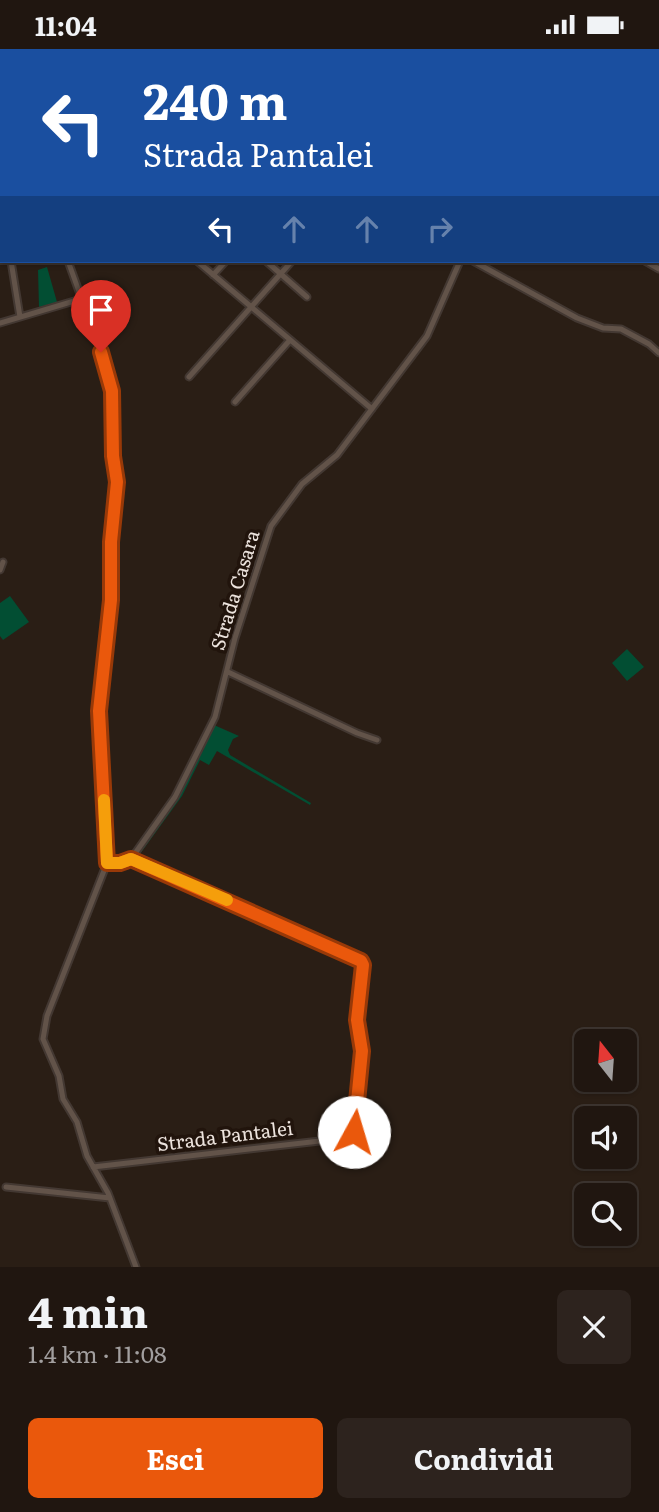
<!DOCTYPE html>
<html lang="it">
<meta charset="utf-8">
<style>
body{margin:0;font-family:Literata,serif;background:#2d231e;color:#f1f3f6;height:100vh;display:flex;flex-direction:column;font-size:26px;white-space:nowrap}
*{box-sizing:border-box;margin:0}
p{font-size:23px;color:#a29f9f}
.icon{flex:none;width:38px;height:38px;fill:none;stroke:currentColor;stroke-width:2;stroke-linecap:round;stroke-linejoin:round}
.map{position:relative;height:1218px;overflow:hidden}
.side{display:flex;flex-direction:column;background:#201610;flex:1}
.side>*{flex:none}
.hud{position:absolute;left:0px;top:0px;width:660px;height:214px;box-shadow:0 2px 5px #0004,0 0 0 2px #3d3530;background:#1a4fa0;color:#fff;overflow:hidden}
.needle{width:46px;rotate:343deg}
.buttons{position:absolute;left:574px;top:980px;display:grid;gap:14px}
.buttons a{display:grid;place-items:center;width:63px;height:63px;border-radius:10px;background:#201610;box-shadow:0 2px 5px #0004,0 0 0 2px #3d3530;font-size:35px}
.pin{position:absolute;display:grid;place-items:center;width:60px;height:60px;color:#fff;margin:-72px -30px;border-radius:50% 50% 50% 0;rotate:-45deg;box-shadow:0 0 7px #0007}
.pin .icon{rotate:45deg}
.me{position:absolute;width:77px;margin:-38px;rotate:6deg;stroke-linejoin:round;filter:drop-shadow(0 0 5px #0008)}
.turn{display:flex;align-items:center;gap:24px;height:147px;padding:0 28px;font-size:32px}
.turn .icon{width:91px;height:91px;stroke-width:2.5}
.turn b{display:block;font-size:49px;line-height:60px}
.lanes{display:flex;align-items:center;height:66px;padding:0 28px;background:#0003;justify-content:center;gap:35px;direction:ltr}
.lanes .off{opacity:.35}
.round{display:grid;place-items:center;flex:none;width:74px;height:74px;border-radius:10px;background:#2d231e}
.overview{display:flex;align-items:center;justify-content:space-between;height:119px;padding:0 28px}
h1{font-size:42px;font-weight:700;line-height:52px}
.cta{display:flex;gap:14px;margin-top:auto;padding:14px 28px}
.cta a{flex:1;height:80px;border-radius:10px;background:#ea580c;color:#fff;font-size:28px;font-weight:700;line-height:80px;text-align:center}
.cta a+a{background:#2d231e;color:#f1f3f6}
.status{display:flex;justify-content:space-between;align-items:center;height:49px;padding:0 35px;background:#201610;direction:ltr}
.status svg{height:19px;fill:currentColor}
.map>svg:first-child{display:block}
.green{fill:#024e33}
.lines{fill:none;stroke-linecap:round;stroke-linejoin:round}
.minor-casing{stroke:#433832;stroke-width:9}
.tertiary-casing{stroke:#433832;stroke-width:10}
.primary-casing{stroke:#433832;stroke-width:12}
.minor{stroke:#625349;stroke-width:5}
.tertiary{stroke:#625349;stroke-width:7}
.primary{stroke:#a38b50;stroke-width:9}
.route-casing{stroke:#983908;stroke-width:18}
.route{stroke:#ea580c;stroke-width:12}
.slow{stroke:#f59e0b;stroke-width:12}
.labels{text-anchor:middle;stroke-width:7;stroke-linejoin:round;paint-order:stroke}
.street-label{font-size:19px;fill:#ece3dd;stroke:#21140c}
</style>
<div class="status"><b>11:04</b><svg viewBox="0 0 49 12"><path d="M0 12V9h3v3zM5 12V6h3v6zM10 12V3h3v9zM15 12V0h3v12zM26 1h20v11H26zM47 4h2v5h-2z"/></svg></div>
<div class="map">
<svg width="659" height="1218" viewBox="0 0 659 1218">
<rect width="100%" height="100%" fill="#2a1e15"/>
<path class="green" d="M47,218L57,253L39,258L38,221Z
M10,547L29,573L3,591L0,587V554Z
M627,600L644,618L627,632L612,614Z
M214,676L239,687L233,690L228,701L230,706L311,754L310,756L217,702L209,716L200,711L182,747L140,805L225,844L219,846L135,807L204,700L203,697Z"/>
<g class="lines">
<g class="minor-casing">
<path id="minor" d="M248,0L249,2
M463,0L465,2
M262,2L263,0
M313,2L314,0
M376,2L378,0
M502,2L504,0
M568,2L570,0
M0,17L2,20
M0,49H2
M0,88H2
M11,212L20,268
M68,212L108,323L112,342L113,407L117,449L111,493V551L99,662L107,814L47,967L43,990L59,1027L63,1050L77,1073L87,1107L108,1144L136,1218
M197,212L372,360
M266,212L307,248
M473,212L577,269L603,279L621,280L649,295L659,304
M645,212L659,220
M213,226L226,212
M0,274L81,250
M189,328L292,212
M235,353L290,291
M0,521L3,513
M228,623L357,684L377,691
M107,814H120L131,810L175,748L215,668L235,589L271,477L302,435L337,406L427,287L460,212
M93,1118L346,1089L354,1083L362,1002L357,971L363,916L361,912L131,810
M6,1138L110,1149"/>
</g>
<g class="tertiary-casing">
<path id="tertiary" d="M168,2L169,0
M658,44L659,42
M0,150H2"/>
</g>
<g class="primary-casing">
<path id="primary" d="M179,0L184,2
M658,159H659
M658,185H659"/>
</g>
<use href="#minor" class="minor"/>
<use href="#tertiary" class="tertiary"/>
<use href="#primary" class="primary"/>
</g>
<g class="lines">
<g class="route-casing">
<path id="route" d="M101,303L112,342L113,407L117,433L111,493V551L99,662L107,814H120L131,810L361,912L363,916L357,971L362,1002L354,1083"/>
</g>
<use href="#route" class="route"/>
<path class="slow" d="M104,751L107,814H120L131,810L227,851"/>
</g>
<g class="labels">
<g class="street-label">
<text transform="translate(235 541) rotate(-73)" y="7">Strada Casara</text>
<text transform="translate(225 1087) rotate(-7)" y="7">Strada Pantalei</text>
</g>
</g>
</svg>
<div class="buttons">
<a><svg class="needle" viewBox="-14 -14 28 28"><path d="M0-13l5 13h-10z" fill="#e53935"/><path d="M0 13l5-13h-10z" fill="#a29f9f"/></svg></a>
<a><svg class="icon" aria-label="sound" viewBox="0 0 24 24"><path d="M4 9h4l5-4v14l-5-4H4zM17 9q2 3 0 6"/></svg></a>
<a><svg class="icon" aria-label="search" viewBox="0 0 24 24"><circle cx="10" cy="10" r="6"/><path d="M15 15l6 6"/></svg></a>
</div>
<div class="pin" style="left:101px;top:303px;background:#d93025"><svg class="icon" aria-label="arrive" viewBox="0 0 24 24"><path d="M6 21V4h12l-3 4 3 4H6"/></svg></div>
<svg class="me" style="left:354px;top:1083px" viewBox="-20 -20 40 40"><circle r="19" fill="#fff"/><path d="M0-13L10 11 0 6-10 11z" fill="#ea580c"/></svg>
<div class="hud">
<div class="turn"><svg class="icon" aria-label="left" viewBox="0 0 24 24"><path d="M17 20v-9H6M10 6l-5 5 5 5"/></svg><div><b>240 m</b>Strada Pantalei</div></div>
<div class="lanes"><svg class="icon" aria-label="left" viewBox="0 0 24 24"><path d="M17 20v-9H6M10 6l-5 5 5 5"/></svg><svg class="icon off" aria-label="ahead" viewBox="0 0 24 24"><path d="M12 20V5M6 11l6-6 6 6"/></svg><svg class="icon off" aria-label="ahead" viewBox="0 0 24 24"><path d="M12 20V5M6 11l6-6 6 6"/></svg><svg class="icon off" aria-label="right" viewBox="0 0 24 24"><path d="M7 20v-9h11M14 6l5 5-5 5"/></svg></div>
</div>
</div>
<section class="side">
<div class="overview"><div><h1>4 min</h1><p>1.4 km · 11:08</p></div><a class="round"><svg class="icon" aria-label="close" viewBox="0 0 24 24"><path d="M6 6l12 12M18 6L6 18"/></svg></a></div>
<div class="cta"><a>Esci</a><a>Condividi</a></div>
</section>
